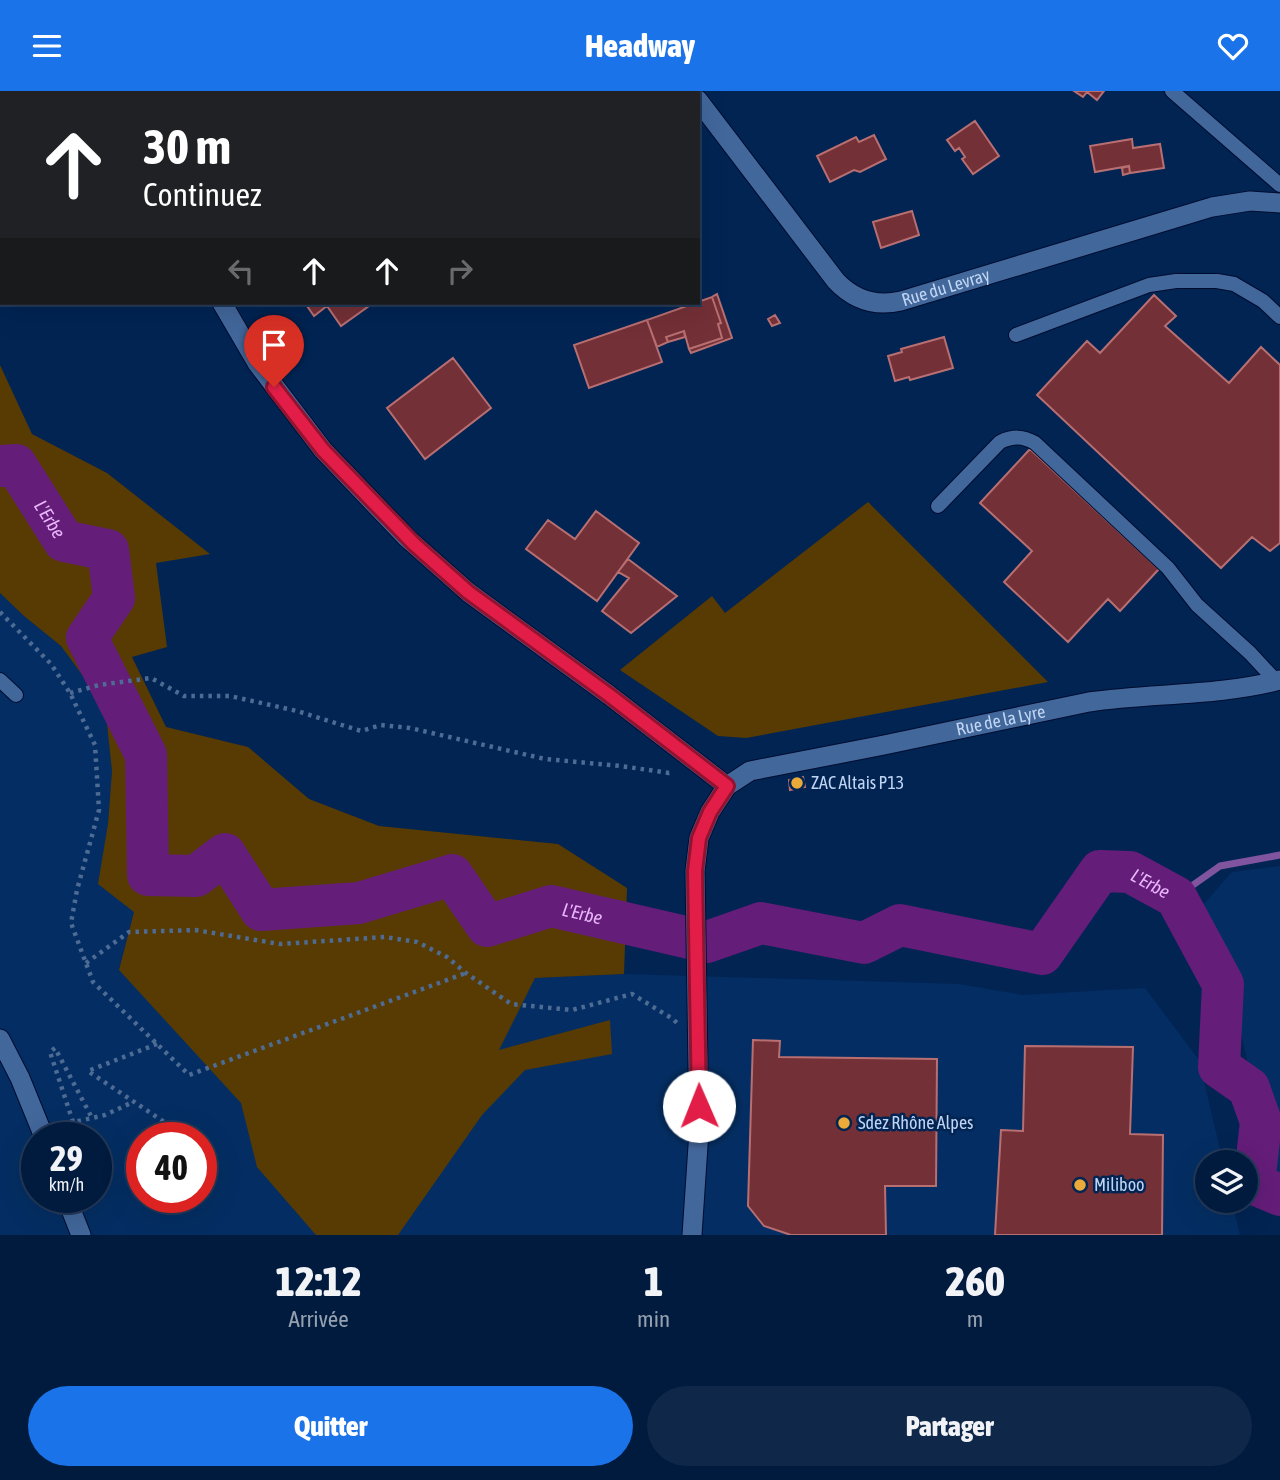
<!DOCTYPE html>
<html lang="fr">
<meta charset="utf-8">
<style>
body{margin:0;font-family:"Asap Condensed",sans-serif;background:#0f2849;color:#f1f3f6;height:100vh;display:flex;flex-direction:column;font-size:26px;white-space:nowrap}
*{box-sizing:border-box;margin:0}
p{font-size:23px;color:#96a1b0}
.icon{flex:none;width:38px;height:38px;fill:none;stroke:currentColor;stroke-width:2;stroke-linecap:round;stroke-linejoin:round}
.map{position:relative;height:1144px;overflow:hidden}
.side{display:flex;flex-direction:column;background:#011b3e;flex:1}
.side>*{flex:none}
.guide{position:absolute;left:0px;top:0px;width:700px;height:214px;box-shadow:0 7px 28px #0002,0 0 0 2px #233958;background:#202124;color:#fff;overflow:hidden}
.controls{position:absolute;left:1195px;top:1059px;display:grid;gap:14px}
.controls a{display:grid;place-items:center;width:63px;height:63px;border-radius:50%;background:#011b3e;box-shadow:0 7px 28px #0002,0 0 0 2px #233958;font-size:35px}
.speed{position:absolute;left:21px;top:1031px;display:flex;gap:14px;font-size:35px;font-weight:700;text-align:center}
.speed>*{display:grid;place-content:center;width:91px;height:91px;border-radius:50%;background:#011b3e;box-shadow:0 7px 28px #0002,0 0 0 2px #233958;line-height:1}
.speed small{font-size:18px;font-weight:400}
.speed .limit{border:10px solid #d22;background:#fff;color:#111}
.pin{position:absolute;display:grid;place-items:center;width:60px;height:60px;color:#fff;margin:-72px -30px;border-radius:50% 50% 50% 0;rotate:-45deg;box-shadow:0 0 7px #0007}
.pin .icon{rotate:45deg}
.me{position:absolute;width:77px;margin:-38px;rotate:359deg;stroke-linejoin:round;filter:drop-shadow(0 0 5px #0008)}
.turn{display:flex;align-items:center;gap:24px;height:147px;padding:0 28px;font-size:32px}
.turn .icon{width:91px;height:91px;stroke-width:2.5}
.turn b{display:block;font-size:49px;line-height:60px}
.lanes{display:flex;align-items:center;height:66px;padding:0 28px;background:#0003;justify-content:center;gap:35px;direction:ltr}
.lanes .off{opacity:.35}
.eta{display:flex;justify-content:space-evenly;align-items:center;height:119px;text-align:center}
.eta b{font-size:42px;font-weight:800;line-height:49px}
.button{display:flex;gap:14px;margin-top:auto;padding:14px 28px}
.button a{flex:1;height:80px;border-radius:42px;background:#1a73e8;color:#fff;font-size:28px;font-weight:800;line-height:80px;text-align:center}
.button a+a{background:#0f2849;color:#f1f3f6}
header{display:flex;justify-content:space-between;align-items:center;height:91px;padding:0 28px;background:#1a73e8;color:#fff;font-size:32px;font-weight:800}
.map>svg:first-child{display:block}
.built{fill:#042e63;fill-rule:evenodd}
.green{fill:#583b03}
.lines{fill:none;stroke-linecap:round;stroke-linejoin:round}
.stream{stroke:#80549e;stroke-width:7}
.river{stroke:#641d79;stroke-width:42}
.building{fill:#733036;stroke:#b86f72;stroke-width:2}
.service-casing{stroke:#000c2f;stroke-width:16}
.minor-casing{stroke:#000c2f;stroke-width:21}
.tertiary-casing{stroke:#000c2f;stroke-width:21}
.path{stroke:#4e6b93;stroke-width:4.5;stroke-dasharray:3.5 5;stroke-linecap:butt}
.service{stroke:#42679b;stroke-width:14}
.minor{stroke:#42679b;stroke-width:19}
.tertiary{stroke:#42679b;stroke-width:19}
.route-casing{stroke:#92132f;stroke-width:18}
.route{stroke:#e11d48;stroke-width:12}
.poi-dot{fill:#eaaa39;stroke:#012453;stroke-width:2.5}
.labels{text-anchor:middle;stroke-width:5;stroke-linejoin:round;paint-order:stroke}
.street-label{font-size:18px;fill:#c0d5f3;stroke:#012453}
.poi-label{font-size:18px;fill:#c0d5f3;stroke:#012453;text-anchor:start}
.water-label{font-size:19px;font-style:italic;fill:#e9b5fb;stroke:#012453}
</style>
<header><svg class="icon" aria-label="menu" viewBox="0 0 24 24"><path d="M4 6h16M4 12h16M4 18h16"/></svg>Headway<svg class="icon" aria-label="heart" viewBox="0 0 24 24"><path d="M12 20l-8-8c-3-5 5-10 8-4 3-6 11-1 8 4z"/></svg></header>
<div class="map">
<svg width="1280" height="1144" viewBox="0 0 1280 1144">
<rect width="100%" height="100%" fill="#012453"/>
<path class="built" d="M0,502L24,525L61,555L105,615L112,680L108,733L134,821L119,878L498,960L535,887L624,883L959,893L1022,904L1145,897L1199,969L1223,1071H1208V1110H1232L1240,1144H0ZM37,1046H96V1106H37ZM142,1046H201V1106H142Z
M1280,775V1086L1272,1078L1227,881L1204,813L1232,781Z"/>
<path class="green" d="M0,41L2,44V207L0,214Z
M0,274L32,343L107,382L210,463L156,472L167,556L132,566L166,636L248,656L309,708L379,735L558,753L627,797L624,883L535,887L499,959L610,929L612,963L525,979L482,1024L398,1144H316L257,1076L241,1012L119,879L134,821L98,793L108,733L112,680L105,615L61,555L24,525L0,502Z
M868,411L1048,591L746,647L718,645L620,579L712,505L725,522Z"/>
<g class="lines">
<path class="stream" d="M1176,806L1220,775L1280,764"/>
<path class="river" id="s1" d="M0,375L16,374L64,450L108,459L114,507L87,547L146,664L148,784L196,785L225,763L261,819L359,812L452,784L487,835L551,815L707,851L761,832L864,852L900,834L1042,863L1100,780L1130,781L1176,806L1223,893L1219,976L1249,997L1261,1031L1254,1093L1280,1104"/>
</g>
<path class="building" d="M1074,0H1104L1097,9L1087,1L1083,6Z
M975,30L999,65L973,83L962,68L965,66L959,57L955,60L947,49Z
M874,44L886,68L860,81L854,79L830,91L817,65L856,46L859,51Z
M1132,48L1133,57L1160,53L1164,77L1130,82L1129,75L1095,81L1090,55Z
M1129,75L1130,82L1123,84L1122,77Z
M912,120L919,144L881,157L873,131Z
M717,203L732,247L691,262L689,258L722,247L718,233L721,232L712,206Z
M1154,204L1176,225L1165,235L1229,292L1261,256L1280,274V452L1270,460L1252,446L1221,477L1037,304L1087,250L1100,262Z
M712,206L721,232L718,233L722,247L689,258L684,240L666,246L668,251L657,256L647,229Z
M305,212H367L369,215L341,235L327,215L314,225Z
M775,224L780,232L772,235L768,228Z
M647,229L662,271L589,297L574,254Z
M684,240L685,246L668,251L666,246Z
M944,246L953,277L910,289L909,286L895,290L888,265L902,261L901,258Z
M453,267L491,317L425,368L387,317Z
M1030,358L1159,478L1120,520L1108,508L1068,551L1004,491L1032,460L980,412Z
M596,420L639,452L597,510L526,458L548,429L575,448Z
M628,468L677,505L631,542L602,520L629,487L618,481Z
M803,686L805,696L790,699L789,689Z
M753,949L780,950L779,966L937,968L936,1095H885L886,1144H791L764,1135L748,1115Z
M1025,955L1133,956L1130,1043L1163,1044L1162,1144H995L1001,1039L1023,1040Z"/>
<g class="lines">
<g class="service-casing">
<path id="service" d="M1172,0L1280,94
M1016,244L1149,194L1176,190H1217L1234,193L1263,210L1280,226
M938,415L1000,351C1013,345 1023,345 1035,352L1168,477L1197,514L1250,562L1276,590
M0,589L16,604"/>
</g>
<g class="minor-casing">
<g id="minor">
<path d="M155,2V0"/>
<path id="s2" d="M698,9L836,190C854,209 875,216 901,210L1212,116L1250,110L1280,112"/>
<path d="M222,212L257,272L323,359L407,447L468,501L609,604L727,695"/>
</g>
</g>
<g class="tertiary-casing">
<g id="tertiary">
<path d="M0,948L20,987L44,1046"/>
<path d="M66,1106L81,1144"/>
<path id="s3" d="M692,1144L699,1040L695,780L699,747L710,721L727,695L750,680L884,654L1089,611C1152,602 1220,605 1280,589"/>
</g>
</g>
<path class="path" d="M0,521L51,573L70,602L95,654L99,719L77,799L71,832L93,891L189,984L466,882
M70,602L99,594L151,587L184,605H230L297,620L361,640L381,634L410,637L545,668L621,675L669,682L674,681
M86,872L129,841L195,839L280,853L385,846L417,851L447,866L466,882L511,913L572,919L632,903L673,928L677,932
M157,953L88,980L167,1033
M73,1031L50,961L55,957L92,1027
M61,1034L105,1024L133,1011"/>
<use href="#service" class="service"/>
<use href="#minor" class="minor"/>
<use href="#tertiary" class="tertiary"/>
</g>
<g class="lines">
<g class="route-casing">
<path id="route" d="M274,296L323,359L414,453L468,501L609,604L727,695L710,721L699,747L695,780L699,1015"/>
</g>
<use href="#route" class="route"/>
</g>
<g class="poi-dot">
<circle cx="797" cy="692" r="7"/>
<circle cx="844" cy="1032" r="7"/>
<circle cx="1080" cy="1094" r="7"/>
</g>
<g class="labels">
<g class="street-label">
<text dy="6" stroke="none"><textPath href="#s2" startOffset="346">Rue du Levray</textPath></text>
<text dy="6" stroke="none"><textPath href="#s3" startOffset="740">Rue de la Lyre</textPath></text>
</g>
<g class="poi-label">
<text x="811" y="698">ZAC Altais P13</text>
<text x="858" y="1038">Sdez Rhône Alpes</text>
<text x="1094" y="1100">Miliboo</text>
</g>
<g class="water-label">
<text dy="7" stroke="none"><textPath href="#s1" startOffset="80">L'Erbe</textPath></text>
<text dy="7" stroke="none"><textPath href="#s1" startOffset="1636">L'Erbe</textPath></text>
<text dy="7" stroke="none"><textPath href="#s1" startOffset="1006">L'Erbe</textPath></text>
</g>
</g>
</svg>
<div class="controls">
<a><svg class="icon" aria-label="layers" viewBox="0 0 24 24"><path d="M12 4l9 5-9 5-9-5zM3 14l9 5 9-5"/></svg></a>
</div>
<div class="speed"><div>29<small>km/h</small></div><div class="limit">40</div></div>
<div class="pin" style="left:274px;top:296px;background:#d93025"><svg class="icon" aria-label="arrive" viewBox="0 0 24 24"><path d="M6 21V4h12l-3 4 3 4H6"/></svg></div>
<svg class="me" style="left:699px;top:1015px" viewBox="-20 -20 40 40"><circle r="19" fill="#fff"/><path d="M0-13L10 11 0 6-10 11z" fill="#e11d48"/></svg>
<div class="guide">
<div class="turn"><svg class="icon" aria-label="ahead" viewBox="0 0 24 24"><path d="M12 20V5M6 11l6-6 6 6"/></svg><div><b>30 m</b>Continuez</div></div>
<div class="lanes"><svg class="icon off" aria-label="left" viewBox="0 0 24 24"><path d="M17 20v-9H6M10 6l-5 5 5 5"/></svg><svg class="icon" aria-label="ahead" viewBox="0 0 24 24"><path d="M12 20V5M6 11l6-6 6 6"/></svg><svg class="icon" aria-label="ahead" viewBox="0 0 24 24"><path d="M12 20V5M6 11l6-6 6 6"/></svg><svg class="icon off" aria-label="right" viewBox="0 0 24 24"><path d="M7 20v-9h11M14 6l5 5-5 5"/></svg></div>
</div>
</div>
<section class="side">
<div class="eta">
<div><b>12:12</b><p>Arrivée</p></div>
<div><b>1</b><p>min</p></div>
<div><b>260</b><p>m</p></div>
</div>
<div class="button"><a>Quitter</a><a>Partager</a></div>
</section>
